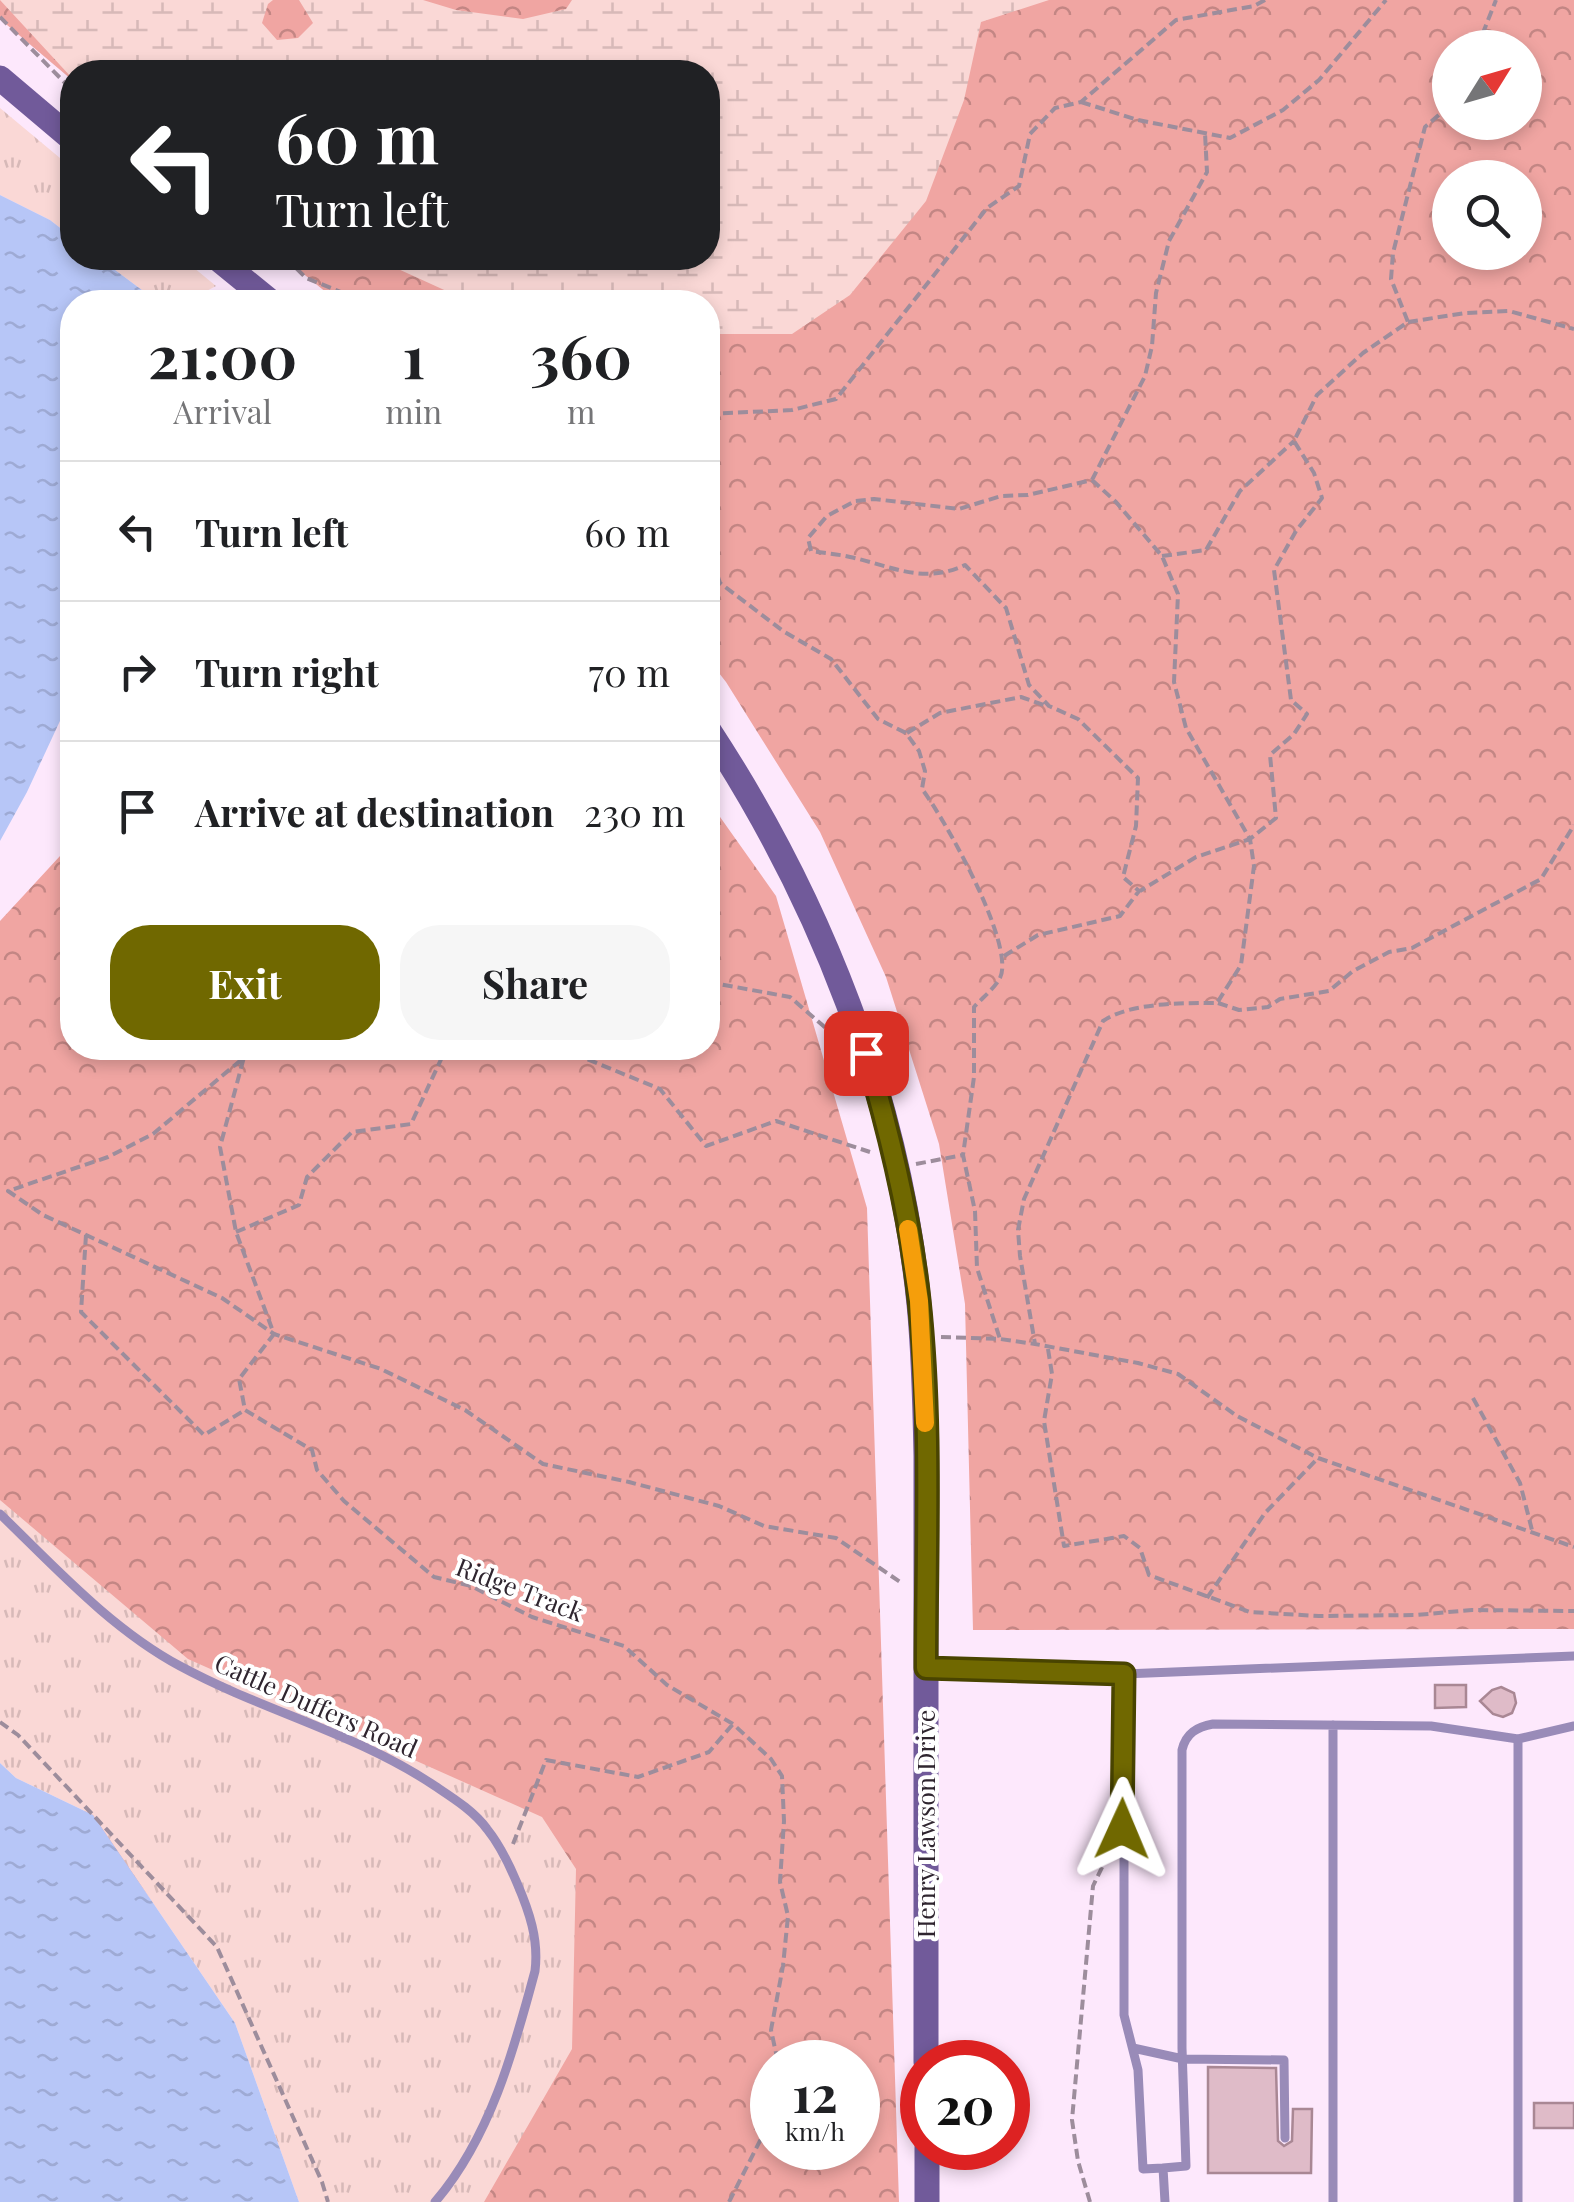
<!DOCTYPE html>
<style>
body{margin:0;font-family:"Playfair Display",serif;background:#f6f6f6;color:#202124;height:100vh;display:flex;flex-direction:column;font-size:38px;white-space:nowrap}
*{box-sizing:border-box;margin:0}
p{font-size:32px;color:#757577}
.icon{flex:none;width:55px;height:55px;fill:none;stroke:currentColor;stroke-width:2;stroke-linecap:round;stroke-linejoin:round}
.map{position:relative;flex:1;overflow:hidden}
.details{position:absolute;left:60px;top:290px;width:660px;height:770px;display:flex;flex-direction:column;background:#fff;border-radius:40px;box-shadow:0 5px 15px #0003}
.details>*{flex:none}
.hud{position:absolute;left:60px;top:60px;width:660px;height:210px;border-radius:40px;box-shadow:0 5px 15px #0003;background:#202124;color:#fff;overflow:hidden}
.needle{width:65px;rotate:53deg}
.buttons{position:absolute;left:1432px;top:30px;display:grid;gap:20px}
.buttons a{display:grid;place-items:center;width:110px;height:110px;border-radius:50%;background:#fff;box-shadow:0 5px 15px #0003;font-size:50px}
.speed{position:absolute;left:750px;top:2040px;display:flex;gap:20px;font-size:50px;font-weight:700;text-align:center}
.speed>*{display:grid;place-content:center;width:130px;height:130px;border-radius:50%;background:#fff;box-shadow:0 5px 15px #0003;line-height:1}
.speed small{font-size:25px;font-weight:400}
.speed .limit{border:15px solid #d22;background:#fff;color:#111}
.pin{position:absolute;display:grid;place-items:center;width:85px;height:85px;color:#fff;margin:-42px;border-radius:20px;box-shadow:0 5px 15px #0006}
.me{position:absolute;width:110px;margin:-55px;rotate:1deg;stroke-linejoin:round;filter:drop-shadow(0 0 8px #0008)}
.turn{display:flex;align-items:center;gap:35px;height:210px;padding:0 50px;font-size:45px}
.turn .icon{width:130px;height:130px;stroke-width:2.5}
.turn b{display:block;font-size:70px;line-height:85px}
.eta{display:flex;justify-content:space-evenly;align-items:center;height:170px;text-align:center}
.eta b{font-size:60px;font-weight:700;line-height:70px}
.primary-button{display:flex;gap:20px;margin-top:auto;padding:20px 50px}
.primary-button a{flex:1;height:115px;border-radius:40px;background:#706800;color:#fff;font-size:40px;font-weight:700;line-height:115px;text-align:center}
.primary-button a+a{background:#f6f6f6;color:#202124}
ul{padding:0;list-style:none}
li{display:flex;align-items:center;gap:30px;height:140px;padding:0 50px;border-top:2px solid #e0e0e0}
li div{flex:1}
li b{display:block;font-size:38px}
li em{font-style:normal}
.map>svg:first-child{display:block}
.forest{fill:url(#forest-crowns);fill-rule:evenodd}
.wetland{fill:url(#wetland-marsh)}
.park{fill:url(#park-tufts)}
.water{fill:url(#water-ripples)}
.building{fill:#dfbbc8;stroke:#a98794;stroke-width:2.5}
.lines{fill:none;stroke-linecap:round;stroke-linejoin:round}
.path{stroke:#9d8d9c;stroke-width:4;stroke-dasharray:10 5;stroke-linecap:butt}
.service{stroke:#998bb8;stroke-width:9}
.secondary{stroke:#715a9a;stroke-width:25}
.route-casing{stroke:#494400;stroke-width:25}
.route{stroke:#706800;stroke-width:18}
.slow{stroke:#f59e0b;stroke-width:18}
.labels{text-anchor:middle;stroke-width:8;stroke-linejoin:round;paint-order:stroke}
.street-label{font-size:25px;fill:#2f252f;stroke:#fff}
</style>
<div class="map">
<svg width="1574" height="2202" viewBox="0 0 1574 2202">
<defs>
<pattern id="forest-crowns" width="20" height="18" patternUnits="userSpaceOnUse" patternTransform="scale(2.5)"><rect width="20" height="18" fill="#f0a5a2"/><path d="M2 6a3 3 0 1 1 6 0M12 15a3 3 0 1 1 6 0" fill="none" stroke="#c38684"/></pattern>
<pattern id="wetland-marsh" width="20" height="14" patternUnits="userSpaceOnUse" patternTransform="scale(2.5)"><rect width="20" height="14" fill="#fad8d6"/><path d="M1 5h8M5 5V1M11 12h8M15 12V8" fill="none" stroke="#d7b9b8"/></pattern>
<pattern id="park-tufts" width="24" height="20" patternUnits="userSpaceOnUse" patternTransform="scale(2.5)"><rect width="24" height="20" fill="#fad8d6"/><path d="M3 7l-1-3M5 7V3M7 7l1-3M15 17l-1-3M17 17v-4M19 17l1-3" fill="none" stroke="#d7b9b8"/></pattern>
<pattern id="water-ripples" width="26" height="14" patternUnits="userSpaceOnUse" patternTransform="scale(2.5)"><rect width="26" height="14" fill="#b7c6f7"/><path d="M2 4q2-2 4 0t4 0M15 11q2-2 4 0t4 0" fill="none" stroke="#9eaad4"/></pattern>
</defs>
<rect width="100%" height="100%" fill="#fde8fc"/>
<path class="forest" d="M0,0H1574V1629L973,1630L965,1304L939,1144L886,977L820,832L726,682L708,659V302H338L284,258H708V72H72V80L0,19ZM1450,48H1525V122H1450ZM1450,178H1525V252H1450Z
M708,800L776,896L867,1208L899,2202H378L0,1698V921L72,843V1048H708ZM772,2062H858V2148H772Z"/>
<path class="wetland" d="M0,0H273L268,4L262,23L277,40L298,38L313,23L299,0H423L456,10L523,19L566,9L572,0H1049L981,22L964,100L926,201L850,295L792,334H708V302H487L453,294L374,258H708V72H72V78Z"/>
<path class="park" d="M0,108L72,168V237L50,220L0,195Z
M99,258H182L216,286L186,302H158Z
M0,1500L188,1659L542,1817L576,1869L572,2049L484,2202H299L235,2023L93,1815L16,1778L0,1763Z"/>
<path class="water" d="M0,195L50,220L72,237V258H99L158,302H72V695L27,792L0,841Z
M0,1763L16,1778L93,1815L235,2023L299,2202H0Z"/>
<path class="building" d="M1435,1685H1466V1707L1435,1708Z
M1501,1687L1514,1693L1516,1703L1512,1713L1503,1717L1493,1714L1480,1701L1492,1690Z
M1208,2067L1276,2068L1278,2141L1284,2146L1292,2141L1293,2109H1312L1311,2173H1208Z
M1534,2103H1574V2128H1534Z"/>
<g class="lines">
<path class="path" d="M0,17L72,90
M1477,48L1496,0
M1081,102L1138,120L1230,138L1283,110L1319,80L1386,0
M1450,105L1425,127L1393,253L1391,279L1408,322L1363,353L1317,395L1294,441L1314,473L1322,498L1296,531L1274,570L1291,700L1307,714L1294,734L1270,755L1276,818L1250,839L1254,866L1241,965L1217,1003C1185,1003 1131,1002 1103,1021L1024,1199L1018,1230L1020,1256L1035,1344L1138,1363L1178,1374L1237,1416L1318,1458L1574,1547
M286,258L306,278L366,302
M1408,322L1465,313L1509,311L1574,329
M708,414L792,410L836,399L987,208L1019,186L1030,134L1055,108L1081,102L1176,20L1254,6L1265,0
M1092,480L1116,502L1162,556L1178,594L1174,682L1186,728L1250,839L1196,857L1140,891
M708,547L720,583L783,631L831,659L878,719L906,733L919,751L925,771L922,789C944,818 1016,945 1000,978C995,988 982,998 974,1007V1077L963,1155L975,1211L977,1268L1000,1339
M1162,556L1206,550L1240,491L1294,441
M907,733L940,713L1021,697L1044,705
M1004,956L1038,935L1120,916L1139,891L1123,877L1136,826L1138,778L1078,719L1049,706L1029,685L1006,608L965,565C923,585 892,566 850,557C837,554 824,553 811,551L808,538L827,516L855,501L874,499L959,509L1001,496L1028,495L1092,480L1145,376L1152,346L1156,293L1169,241L1207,172L1205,133
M708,982L790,997L836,1037
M1218,1003L1239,1010L1268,1007L1280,999L1329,991L1353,971L1389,952L1412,948L1541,879L1574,825
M253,1048L244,1057L220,1147L236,1232L274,1334L239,1379L245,1410L312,1450L317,1470L344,1501L434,1577L471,1586L532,1617L624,1646L667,1685L733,1724L771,1759L782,1776L784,1821L780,1882L788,1916L783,1966L771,2030L778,2062
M560,1048L660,1089L706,1146L776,1121L870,1152
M241,1060L153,1134L108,1157L8,1191L43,1215L222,1298L274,1334L381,1369L465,1410L543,1464L629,1482L719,1506L764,1526L836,1538L903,1584
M916,1164L963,1155
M236,1232L299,1205L307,1177L352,1132L411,1124L443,1055L477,1048
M86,1235L81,1312L204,1435L245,1410
M941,1337L1000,1339L1035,1344
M1048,1349L1052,1374L1044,1421L1064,1546L1124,1536L1140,1548L1149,1575L1250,1612L1319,1616L1416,1615L1472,1610L1574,1611
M1473,1398L1520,1483L1533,1534
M1207,1598L1265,1513L1318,1458
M0,1722L18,1735L217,1947L322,2182L328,2202
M513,1844L546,1760L638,1777L709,1752L733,1724
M729,2202L772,2117
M1090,2202L1078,2161L1072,2120L1093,1886L1110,1851"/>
<path class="service" d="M0,1514C55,1567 111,1629 180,1666C263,1711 356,1733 435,1786C453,1798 474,1811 487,1829C500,1845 509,1864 517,1883C529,1911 539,1939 535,1971C514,2050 490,2138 435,2202
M927,1669L1124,1674L1574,1656
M1124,1674V2015L1138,2070L1143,2169L1163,2168L1165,2202
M1333,1725V2202
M1518,1739L1574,1726
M1133,2048L1183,2059L1284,2060L1285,2138
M1163,2168L1186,2166L1182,2048V1750C1186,1733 1197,1727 1213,1724L1431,1726L1518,1739V2202"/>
<path class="secondary" d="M0,78L72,139
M217,258L271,302
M708,729C821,901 898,1097 919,1304C924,1354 925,1405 926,1456V2062
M927,2148V2202"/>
</g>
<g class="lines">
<g class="route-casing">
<path id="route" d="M866,1053C890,1134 910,1216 919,1300C932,1422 926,1546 926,1668L1124,1674L1122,1829"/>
</g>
<use href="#route" class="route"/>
<path class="slow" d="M908,1229L919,1301L925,1423"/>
</g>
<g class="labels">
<g class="street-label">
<text transform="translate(520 1590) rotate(21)" y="9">Ridge Track</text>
<text transform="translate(316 1706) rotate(24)" y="9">Cattle Duffers Road</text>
<text transform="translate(926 1824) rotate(-90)" y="9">Henry Lawson Drive</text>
</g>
</g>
</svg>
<div class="buttons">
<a><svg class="needle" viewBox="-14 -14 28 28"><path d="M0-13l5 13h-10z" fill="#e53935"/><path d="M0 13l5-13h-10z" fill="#757577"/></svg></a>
<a><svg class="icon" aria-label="search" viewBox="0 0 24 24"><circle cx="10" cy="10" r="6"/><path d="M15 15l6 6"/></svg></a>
</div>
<div class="speed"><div>12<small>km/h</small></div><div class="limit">20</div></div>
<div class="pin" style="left:866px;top:1053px;background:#d93025"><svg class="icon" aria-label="arrive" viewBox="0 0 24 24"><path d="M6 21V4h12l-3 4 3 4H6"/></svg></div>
<svg class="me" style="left:1122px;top:1829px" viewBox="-20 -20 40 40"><path d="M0-17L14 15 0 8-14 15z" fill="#706800" stroke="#fff" stroke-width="4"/></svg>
<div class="hud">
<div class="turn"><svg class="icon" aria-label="left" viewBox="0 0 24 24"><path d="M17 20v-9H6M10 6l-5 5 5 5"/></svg><div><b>60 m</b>Turn left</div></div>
</div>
<section class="details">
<div class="eta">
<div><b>21:00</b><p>Arrival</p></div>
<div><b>1</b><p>min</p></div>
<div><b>360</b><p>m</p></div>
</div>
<ul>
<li><svg class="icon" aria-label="left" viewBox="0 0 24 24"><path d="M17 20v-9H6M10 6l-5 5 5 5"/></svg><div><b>Turn left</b></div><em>60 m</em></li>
<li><svg class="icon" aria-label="right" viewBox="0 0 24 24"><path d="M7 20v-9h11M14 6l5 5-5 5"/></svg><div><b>Turn right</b></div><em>70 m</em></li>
<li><svg class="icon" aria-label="arrive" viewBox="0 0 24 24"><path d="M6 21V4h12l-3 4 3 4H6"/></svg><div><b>Arrive at destination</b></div><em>230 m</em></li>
</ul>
<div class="primary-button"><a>Exit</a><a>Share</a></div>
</section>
</div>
